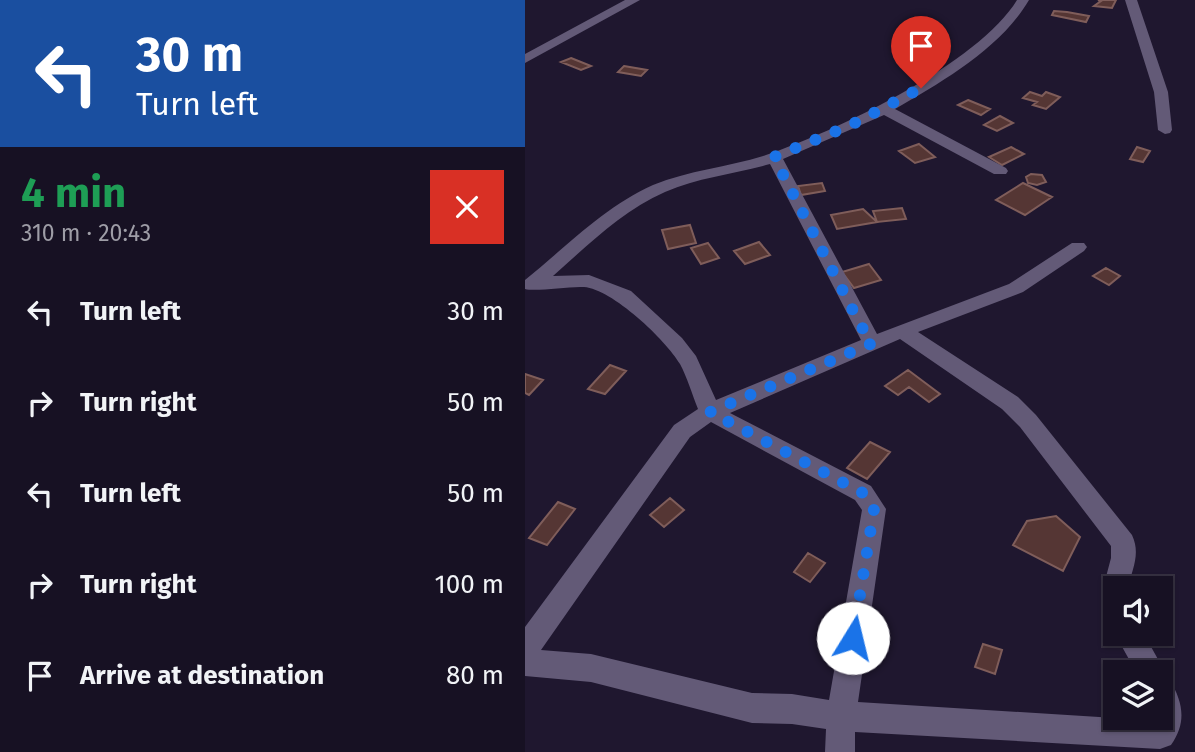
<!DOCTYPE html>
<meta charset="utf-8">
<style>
body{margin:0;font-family:"Fira Sans",sans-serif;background:#201a2b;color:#f1f3f6;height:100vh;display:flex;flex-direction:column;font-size:26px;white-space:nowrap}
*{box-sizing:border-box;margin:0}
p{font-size:23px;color:#9e9da6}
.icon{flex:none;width:38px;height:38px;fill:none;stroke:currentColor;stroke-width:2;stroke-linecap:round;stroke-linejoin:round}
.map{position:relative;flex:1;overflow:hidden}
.panel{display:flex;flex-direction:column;background:#171123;width:525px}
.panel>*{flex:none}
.hud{background:#1a4fa0;color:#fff;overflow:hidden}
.controls{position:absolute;left:578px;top:576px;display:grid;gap:14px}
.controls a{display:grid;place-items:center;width:70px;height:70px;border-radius:0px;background:#171123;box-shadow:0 2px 5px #0004,0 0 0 2px #363141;font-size:35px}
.pin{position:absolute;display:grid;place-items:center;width:60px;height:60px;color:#fff;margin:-72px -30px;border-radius:50% 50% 50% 0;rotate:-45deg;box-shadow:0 0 7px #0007}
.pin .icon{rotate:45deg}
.me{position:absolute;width:77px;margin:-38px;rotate:9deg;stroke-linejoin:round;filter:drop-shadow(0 0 5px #0008)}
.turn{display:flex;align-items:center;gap:24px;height:147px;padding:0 21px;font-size:32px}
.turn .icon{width:91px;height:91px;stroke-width:2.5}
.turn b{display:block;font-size:49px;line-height:60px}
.round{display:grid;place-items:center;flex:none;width:74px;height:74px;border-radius:0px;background:#201a2b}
.headline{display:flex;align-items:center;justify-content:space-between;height:119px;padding:0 21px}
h1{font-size:42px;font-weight:700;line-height:52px;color:#1e9e55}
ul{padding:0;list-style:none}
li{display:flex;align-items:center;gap:21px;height:91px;padding:0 21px}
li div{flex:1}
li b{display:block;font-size:26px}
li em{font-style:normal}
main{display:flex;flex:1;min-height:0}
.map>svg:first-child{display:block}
.building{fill:#553634;stroke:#7f5d5a;stroke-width:2}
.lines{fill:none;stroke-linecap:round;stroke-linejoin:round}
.street{fill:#635a77;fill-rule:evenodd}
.route{stroke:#1a73e8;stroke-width:12;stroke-dasharray:0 21.6}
</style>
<main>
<section class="panel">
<div class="hud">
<div class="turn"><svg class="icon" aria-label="left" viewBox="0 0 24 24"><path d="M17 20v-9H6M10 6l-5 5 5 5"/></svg><div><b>30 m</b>Turn left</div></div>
</div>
<div class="headline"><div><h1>4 min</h1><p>310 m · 20:43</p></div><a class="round" style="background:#d93025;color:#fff"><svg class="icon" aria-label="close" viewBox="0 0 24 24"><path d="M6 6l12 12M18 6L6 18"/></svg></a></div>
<ul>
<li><svg class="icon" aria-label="left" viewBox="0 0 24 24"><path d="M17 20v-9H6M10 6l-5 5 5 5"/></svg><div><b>Turn left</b></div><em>30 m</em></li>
<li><svg class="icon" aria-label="right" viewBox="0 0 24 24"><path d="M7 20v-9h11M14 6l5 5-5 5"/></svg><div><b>Turn right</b></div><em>50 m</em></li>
<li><svg class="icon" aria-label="left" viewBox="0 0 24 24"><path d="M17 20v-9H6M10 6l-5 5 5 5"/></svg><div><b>Turn left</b></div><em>50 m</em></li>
<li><svg class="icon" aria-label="right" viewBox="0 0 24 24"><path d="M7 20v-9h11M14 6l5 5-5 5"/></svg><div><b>Turn right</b></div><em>100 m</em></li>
<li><svg class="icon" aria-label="arrive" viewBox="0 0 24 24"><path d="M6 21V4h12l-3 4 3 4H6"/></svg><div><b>Arrive at destination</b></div><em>80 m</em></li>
</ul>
</section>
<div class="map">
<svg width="670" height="752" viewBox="0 0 670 752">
<rect width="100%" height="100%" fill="#1f172f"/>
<path class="building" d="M573,0H591L587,8L569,6L576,1Z
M529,11L542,12L564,16L561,22L527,15Z
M46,58L66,66L56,70L36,62Z
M99,66L122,70L116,76L93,72Z
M505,92L517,96L521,92L535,97L521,109L508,105L512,102L498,98Z
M443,100L465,109L456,115L433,105Z
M475,116L488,123L472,131L459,125Z
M394,144L410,157L390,163L374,151Z
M486,147L499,154L477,165L464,157Z
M612,147L625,151L618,162L605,159Z
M506,174L517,175L521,182L512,185L503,183L501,177Z
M297,183L300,191L276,195L273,186Z
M498,183L527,197L500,215L471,200Z
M377,208L381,219L352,222L348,211Z
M338,209L352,222L312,229L306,215Z
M165,225L171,243L143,249L137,230Z
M234,242L245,255L220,264L209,251Z
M183,243L194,258L176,264L166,248Z
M344,264L356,280L329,288L317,272Z
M581,268L595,276L584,285L568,276Z
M85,365L101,371L80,394L63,389Z
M383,370L415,394L404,402L384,387L373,395L360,386Z
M0,374L18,380L4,395L0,393Z
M345,442L365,452L342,479L322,468Z
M145,498L159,510L139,527L125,515Z
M33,502L50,509L22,545L4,538Z
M531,516L555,537L538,571L488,545L502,521Z
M283,553L300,563L285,582L269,572Z
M458,644L477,650L470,674L450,667Z"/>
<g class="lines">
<path class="street" d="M100,0H115L0,63V54Z
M492,0H504C476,48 417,82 370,109L481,168L483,171L481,174H469L359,115L258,159L352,334L484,284L547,243H559L562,247L559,251L498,292L393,332L493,397L511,415L607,535C616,554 607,569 603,588H590V611L581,608L577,592L586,558V546L495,427L477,409L375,339L205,413L346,486L361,509L333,702L590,718H635V672H611L590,634H619L640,672L638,677L645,680C658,703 662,722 646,745L635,749L330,732V752H300L301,729L267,724L227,723L66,682L0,676V627L149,425L173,409C167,394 162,377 155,364C141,340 87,289 59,287C44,286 11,292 0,289V280C41,247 79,207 128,185C164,170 204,167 241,155C310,132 454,63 492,0ZM245,164L336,340L191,400L171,356L157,338L106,291L64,275L28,276C63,245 97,211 140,192C174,177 210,174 245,164ZM186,422L330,500L337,510L304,700L267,694L227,693L66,654L16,650L165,437Z
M600,0H612L643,92L647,130L645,133L640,134L633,130L629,92Z"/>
</g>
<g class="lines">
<path class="route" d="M328,638L349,509L338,493L185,412L348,343L336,326L249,157L326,125L396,88"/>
</g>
</svg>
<div class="controls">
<a><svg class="icon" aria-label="sound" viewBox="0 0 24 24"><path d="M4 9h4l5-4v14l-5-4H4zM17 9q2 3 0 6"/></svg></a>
<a><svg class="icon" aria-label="layers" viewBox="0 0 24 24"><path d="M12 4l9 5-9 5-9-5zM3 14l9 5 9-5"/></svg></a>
</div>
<div class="pin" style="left:396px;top:88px;background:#d93025"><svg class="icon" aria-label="arrive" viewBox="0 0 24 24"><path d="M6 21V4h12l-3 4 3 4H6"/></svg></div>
<svg class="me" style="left:328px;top:638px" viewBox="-20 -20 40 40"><circle r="19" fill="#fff"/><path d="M0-13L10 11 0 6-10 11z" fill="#1a73e8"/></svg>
</div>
</main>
